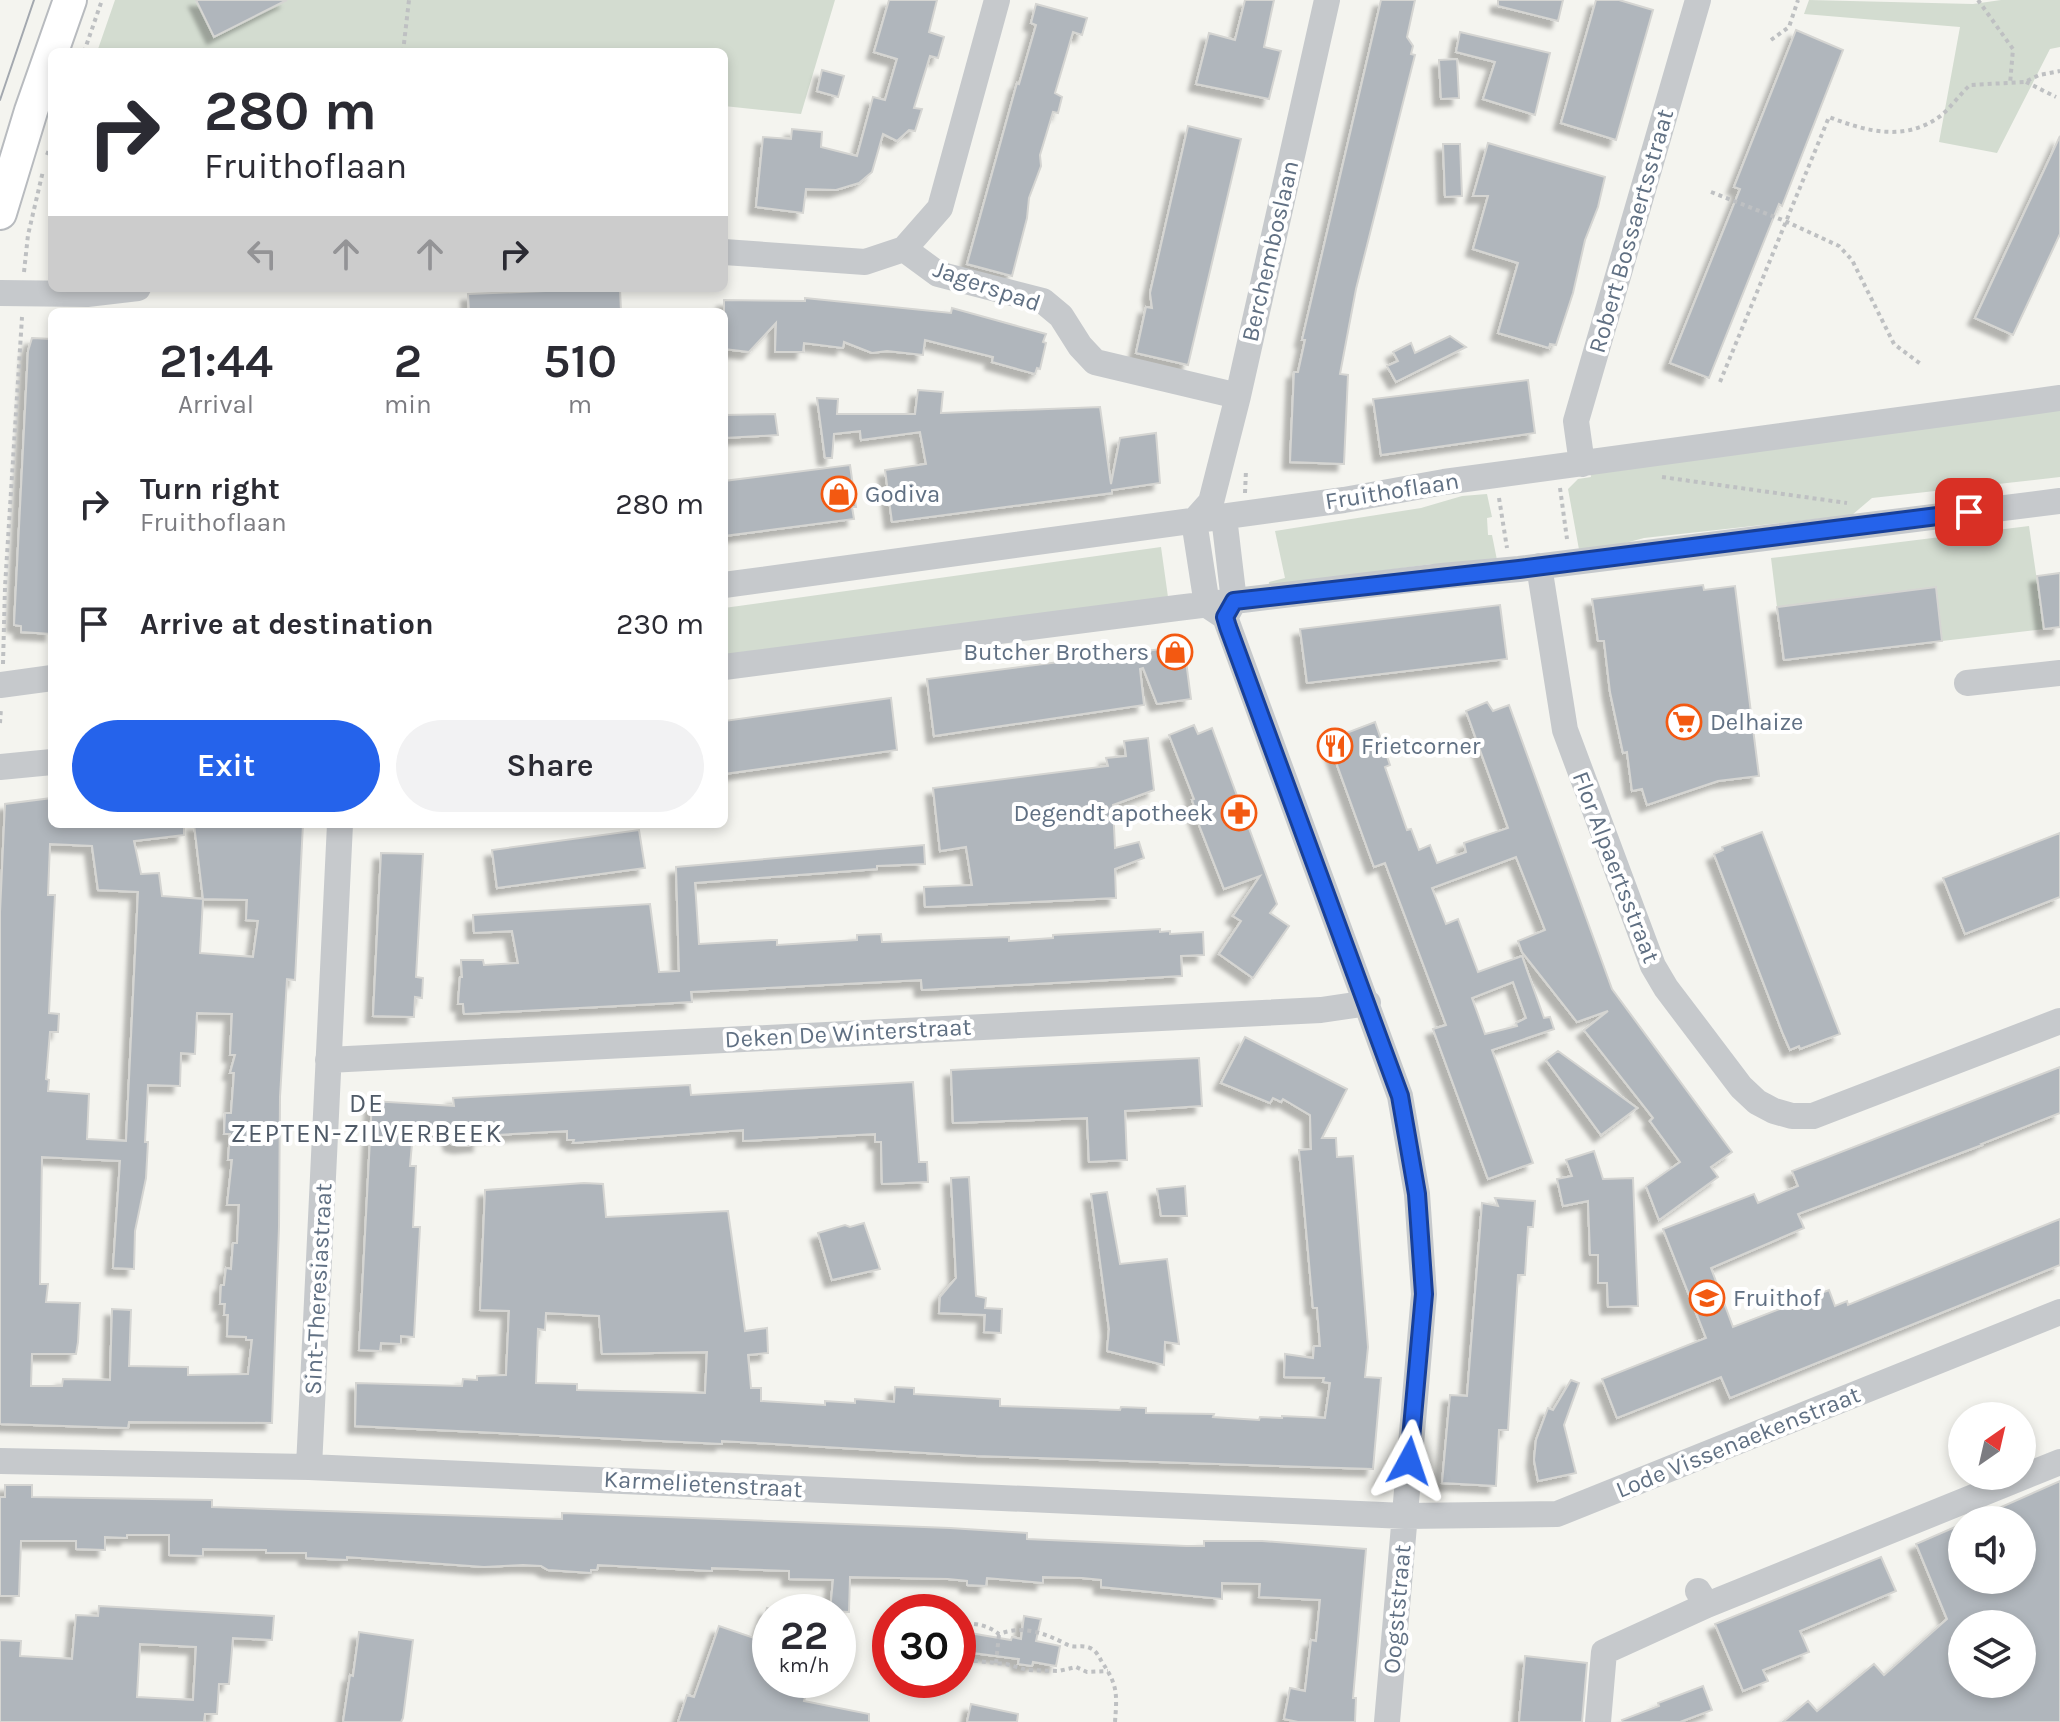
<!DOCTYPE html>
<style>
body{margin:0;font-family:Karla,sans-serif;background:#f2f2f3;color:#2b2b33;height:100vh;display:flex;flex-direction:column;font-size:30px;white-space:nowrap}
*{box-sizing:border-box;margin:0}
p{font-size:26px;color:#7c7c81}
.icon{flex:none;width:44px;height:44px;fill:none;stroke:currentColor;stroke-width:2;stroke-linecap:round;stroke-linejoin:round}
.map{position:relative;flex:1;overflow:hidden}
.sheet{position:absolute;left:48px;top:308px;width:680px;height:520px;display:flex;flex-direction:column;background:#fff;border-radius:12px;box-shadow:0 4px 12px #0003}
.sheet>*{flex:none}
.banner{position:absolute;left:48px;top:48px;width:680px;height:244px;border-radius:12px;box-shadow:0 4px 12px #0003;background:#fff;color:#2b2b33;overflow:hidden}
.needle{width:52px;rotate:34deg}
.fabs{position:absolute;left:1948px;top:1402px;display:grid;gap:16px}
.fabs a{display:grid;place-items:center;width:88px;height:88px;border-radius:50%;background:#fff;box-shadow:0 4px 12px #0003;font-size:40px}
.speed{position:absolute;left:752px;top:1594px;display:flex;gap:16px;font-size:40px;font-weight:700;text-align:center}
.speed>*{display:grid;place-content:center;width:104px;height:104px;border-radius:50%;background:#fff;box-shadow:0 4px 12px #0003;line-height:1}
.speed small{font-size:20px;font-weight:400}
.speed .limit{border:12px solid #d22;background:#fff;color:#111}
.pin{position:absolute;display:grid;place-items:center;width:68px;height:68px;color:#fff;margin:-34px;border-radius:16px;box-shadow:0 4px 12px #0006}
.me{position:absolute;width:88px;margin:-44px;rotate:5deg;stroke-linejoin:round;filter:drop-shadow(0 0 6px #0008)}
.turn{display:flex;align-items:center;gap:28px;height:168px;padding:0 24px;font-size:36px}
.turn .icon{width:104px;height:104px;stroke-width:2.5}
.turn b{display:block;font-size:56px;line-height:68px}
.lanes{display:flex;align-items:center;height:76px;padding:0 24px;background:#0003;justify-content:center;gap:40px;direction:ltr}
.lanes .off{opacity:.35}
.eta{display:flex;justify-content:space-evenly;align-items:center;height:136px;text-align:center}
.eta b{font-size:48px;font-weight:600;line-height:56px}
.cta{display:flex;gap:16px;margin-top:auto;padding:16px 24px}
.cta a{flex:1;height:92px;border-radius:48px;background:#2563eb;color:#fff;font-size:32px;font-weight:600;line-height:92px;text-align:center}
.cta a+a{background:#f2f2f3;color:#2b2b33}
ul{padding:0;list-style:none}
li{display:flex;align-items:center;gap:24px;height:120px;padding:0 24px}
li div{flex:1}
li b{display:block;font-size:30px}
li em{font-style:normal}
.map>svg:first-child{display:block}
.green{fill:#d3dcd0}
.building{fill:#b0b6bc;stroke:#d5d5d2;stroke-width:2;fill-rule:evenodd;filter:url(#shadow)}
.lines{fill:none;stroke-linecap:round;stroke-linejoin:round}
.major-casing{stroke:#b8bbbf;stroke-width:36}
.path{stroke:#bec0c2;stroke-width:4;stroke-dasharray:4 4;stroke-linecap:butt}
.minor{stroke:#c6c9cc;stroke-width:26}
.major{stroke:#fff;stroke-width:32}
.tram{stroke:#a3a8af;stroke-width:2}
.route-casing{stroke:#184099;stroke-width:20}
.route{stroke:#2563eb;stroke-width:14}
.labels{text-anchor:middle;stroke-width:8;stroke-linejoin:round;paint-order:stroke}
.street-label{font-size:24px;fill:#607083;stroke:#fff}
.poi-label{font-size:24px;fill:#607083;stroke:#fff;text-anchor:start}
.neighbourhood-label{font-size:26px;letter-spacing:2px;fill:#4f5a67;stroke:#fff}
</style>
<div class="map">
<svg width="2060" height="1722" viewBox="0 0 2060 1722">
<defs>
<filter id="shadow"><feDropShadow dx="-7" dy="7" stdDeviation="2" flood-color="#0004"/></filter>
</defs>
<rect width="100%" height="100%" fill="#f4f4ef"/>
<path class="green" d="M115,0H196L215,37L287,0H835L801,114L724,106V52H97Z
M1809,0L1973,4L2001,0H2060V47L2050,49L1997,153L1939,142L1960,27L1804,14Z
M2060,405V477L1872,498L1852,515L1644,538L1580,555L1568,489L1578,479L1591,477L1589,465Z
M1487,494L1492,517L1487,518L1488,535H1492L1498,565L1432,564L1329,578L1268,594L1269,582L1285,578L1275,531L1421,508L1462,496Z
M2029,526L2044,629L1942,641L1936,588L1777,607L1771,558Z
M1161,547L1168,597L724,656V608Z"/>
<path class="building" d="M196,0H287L214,37Z
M889,0H937L929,32L944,37L938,58L930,56L914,108L922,109L915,131L909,130L897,141L883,134L872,172L859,183L836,190L806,189L803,213L756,207L763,137L791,139L792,129L822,132L821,147L857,156L873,97L885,100L897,59L874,52Z
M1245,0H1274L1264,47L1281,51L1269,99L1196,84L1209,33L1235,40Z
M1381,0H1415L1407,37L1413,46L1411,54L1415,55L1356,289L1340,374L1348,375L1344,464L1290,462L1294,372H1298L1305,340H1302Z
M1498,0H1563L1558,21L1498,6Z
M1596,0H1619L1653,10L1616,140L1561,123Z
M1036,4L1087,18L1082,35L1073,32L1055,93L1062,97L1058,113L1053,112L1040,155L1041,166L1029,198L1027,218L1012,276L967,264L1017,83L1019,84L1036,25L1031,23Z
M1796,30L1843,50L1782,206L1779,204L1709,378L1670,363L1740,189L1734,187Z
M1460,32L1550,53L1535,115L1483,99L1495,62L1456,52Z
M1457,59L1459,98L1441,99L1439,60Z
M822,70L844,76L838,97L817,91Z
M1188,126L1241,139L1188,365L1136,353L1146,307L1152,308L1150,293Z
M2060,136V234L2013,335L1975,318Z
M1488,143L1605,177L1598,207L1585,240L1573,293L1556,345L1550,344L1549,348L1498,333L1518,263L1473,249L1488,196H1473Z
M1443,144H1460L1462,196L1445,197Z
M620,288L621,312H469L468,294Z
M805,298L951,313L952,308L1046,334L1043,342L1046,343L1040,369L1037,368L1035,374L992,362L993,357L925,340L923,355L887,351L872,353L844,342L843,348L804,343L803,352H775L776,323L749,352L724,349V300L805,301Z
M1450,336L1466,347L1396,382L1387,366L1398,361L1393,352L1411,343L1415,353Z
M32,338L52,339V634L21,632V626L14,625L28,351Z
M1528,380L1535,433L1381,455L1373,399Z
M918,390L943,392L941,413L1100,407L1111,484L1120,438L1156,433L1160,483L1112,490V493L892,522L885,470L926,464L920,432L861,440L860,431L834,434L832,458H825L817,398L838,399L837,414H915Z
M775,414L778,435L724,438V415Z
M850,465L856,507H852L854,519L724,536V481Z
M2060,573V627L2044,629L2037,576Z
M1703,585L1704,590L1735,586L1759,776L1718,781L1647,805L1642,789L1632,791L1627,752L1623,753L1610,692L1604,641H1598L1592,599Z
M1936,587L1942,641L1784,660L1777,607Z
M1500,605L1507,659L1307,683L1300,629Z
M1184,646L1191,699L1157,704L1143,668L1140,669L1144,705L934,736L927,679Z
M891,698L897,750L724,774V721Z
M1487,702L1493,711L1509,705L1612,989L1732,1152L1711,1167L1718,1177L1659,1220L1646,1186L1680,1162L1650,1121L1653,1118L1584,1030L1608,1011L1577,1022L1522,952L1518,941L1545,930L1516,857L1432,888L1446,924L1458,919L1478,972L1522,956L1544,1018L1550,1017L1554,1029L1492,1050L1533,1163L1488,1179L1433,1029L1446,1025L1385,863L1374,867L1328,740L1375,722L1390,765L1385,767L1407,830L1411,829L1419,850L1430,845L1437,863L1466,852L1464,843L1508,828L1466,711ZM1513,982L1526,1018L1516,1023L1517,1026L1485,1034L1472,998Z
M1194,725L1198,734L1212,728L1277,904L1270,913L1289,926L1253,978L1219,954L1241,921L1233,916L1260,876L1224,889L1192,807L1194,806L1192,800L1194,799L1169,735Z
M1148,738L1154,790L1113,805L1115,848L1139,842L1144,858L1115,869L1116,898L925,907L924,887L972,885L966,847L940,851L933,788L1108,766L1106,758L1126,756L1124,741Z
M52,798V824H184V835L134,841L141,874L159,873L162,896L203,899L194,824H303L295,980L287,979L280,1097L279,1227L272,1423L129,1422L128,1428L0,1424V912L5,804ZM50,844L92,846L98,890L138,892L126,1141L87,1139L89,1094L48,1091L49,1080L46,1079L50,1032H58L59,1014L49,1013L55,895H48ZM203,899L247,900L246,920L258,921L253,957L200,953ZM197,1013L232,1014L230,1055H235L230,1073H234L231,1113H225L224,1134H230L228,1160H232L227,1205H239L237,1243H233L231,1269L226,1268L224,1285H221L220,1304H225L224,1315H228L227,1336L246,1337V1340H252L248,1374L188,1375V1367L129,1366L131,1310L112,1309L110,1380L63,1379L62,1386H31L32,1354H76L78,1342L80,1303L46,1302L48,1284H40L42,1157L120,1161L113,1268L134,1269L135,1231L146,1178L148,1142H145L148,1085L180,1086L181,1053L195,1054Z
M639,830L645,868L497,888L492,850Z
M1762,832L1840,1034L1800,1049L1799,1046L1790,1050L1783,1034L1714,854L1723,850L1722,847Z
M2060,833V897L1965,934L1943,878Z
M924,845L925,864L877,866V869L695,883L699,944L771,940H777V945L857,940V935L881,934L882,942L1009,937V941L1053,938V935L1160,929V932L1170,931V934L1203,932L1204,955L1181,956L1182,976L922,990L921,980L691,992L692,1002L464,1014L463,1004H458L460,977H462L461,960H483L484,965L518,963L512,931L474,933L473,915L650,904L659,972L679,971L676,867Z
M381,853L423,854L416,977L423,978L422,998L415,997L414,1017L373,1016Z
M1245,1037L1347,1089L1322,1138H1336L1337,1157L1353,1156L1368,1347L1365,1377L1381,1378L1373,1469L976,1456L722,1441V1444L355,1426L356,1383L462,1386L463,1379L477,1380V1376L506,1375L509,1311L480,1310L485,1190L584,1183L603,1184L606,1217L728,1211L745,1331L767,1328L768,1353L748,1355L751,1388H761V1401L825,1405V1401L855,1403V1399L894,1402L895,1387L914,1388V1394L1000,1399V1406L1120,1410L1121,1407L1146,1408V1413L1214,1414L1213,1417L1259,1420L1260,1417L1282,1418V1416L1325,1418L1330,1383L1323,1382L1324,1378L1284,1377L1285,1354L1313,1358L1314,1346H1320L1317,1308H1313L1299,1150L1311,1149L1310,1115L1283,1099L1281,1102L1273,1098L1270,1103L1221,1083ZM546,1313L599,1316L602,1354L707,1352L705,1393L577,1390V1384L536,1383L538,1329L545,1330Z
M1558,1051L1637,1108L1601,1135L1546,1060Z
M1199,1058L1202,1106L1125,1111L1127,1160L1089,1162L1087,1118L953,1123L951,1070Z
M2060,1067V1113L1981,1144L1982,1145L1798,1214L1804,1228L1711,1268L1733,1327L1829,1290L1835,1306L1847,1301L1848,1305L2060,1219V1265L1730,1398L1721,1377L1617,1418L1602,1379L1706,1338L1663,1229L1754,1194L1758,1203L1798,1186L1792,1171Z
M913,1082L919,1162H927L928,1182L882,1184L881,1142H875V1134L743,1141V1130L573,1143L574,1140H567V1131L479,1136L480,1144L460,1146L451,1144L449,1135L413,1133L410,1166H416L413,1227H420L414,1337L401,1336V1344L381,1343L380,1351L359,1350L372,1101L454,1106L453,1098L690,1085L691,1095Z
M1594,1151L1603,1179L1633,1178L1638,1306L1608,1307L1607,1283H1598V1255H1590L1588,1201L1563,1206L1557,1179L1572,1176L1566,1160Z
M969,1177L976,1296L986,1298L985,1308L1002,1309L1001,1333L984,1332L985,1315L939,1313L940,1297L956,1278L951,1178Z
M1185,1186L1187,1216H1161L1157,1189Z
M1107,1192L1120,1264L1167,1259L1179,1344L1165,1342L1164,1365L1107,1351L1109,1329L1091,1194Z
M1495,1198L1535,1201L1533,1227H1528L1525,1275H1518L1508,1430H1499L1496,1486L1442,1483L1450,1395L1467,1396L1482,1203L1498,1206Z
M864,1223L880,1269L832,1280L818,1233L845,1225L850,1227Z
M1571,1380L1579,1383L1564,1425L1576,1473L1538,1481L1534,1460L1536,1440L1548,1408L1553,1410Z
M2060,1481V1722H1783L1808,1701L1817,1711L1874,1664L1884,1675L1947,1619L1916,1544L1962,1524V1580H2022V1520H1972ZM1962,1624H2022V1684H1962Z
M5,1485H32V1497L212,1500V1507L562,1519V1513L950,1528L1027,1533V1539L1186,1546H1204V1541H1262L1366,1549L1353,1698H1356L1355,1722H1298L1284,1719L1290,1688L1305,1691L1311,1640L1316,1641L1320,1600L1259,1597L1260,1584L1222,1583V1599L1101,1587V1580L1082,1578L1043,1577V1583L987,1578L986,1586L967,1585V1581L948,1579L850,1577L849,1612L830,1611L833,1580L789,1579V1571L712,1568V1571L598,1565L597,1570H591V1573L548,1570L541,1566L523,1565L484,1567L347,1557V1560L306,1558V1553H266V1550L203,1549V1556L169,1555V1535H127V1538L105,1537V1550L76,1549V1541H21L19,1596H0V1497H5Z
M1881,1557L1896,1591L1800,1631L1809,1652L1763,1670L1768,1681L1743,1691L1715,1624Z
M99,1606L274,1616L272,1640L233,1638L229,1684H219L217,1714H205L204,1722H0V1640L21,1641L20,1656L72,1659L76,1615L98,1616ZM140,1644L196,1647L193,1700L137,1697Z
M767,1608L770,1609V1680H810L804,1701L869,1714V1722H678L687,1695L694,1697L719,1626L757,1639Z
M1024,1616L1041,1619L1036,1641L1060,1646L1056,1666L1033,1662L1032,1666L1018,1664L1019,1659L958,1651V1631L1011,1640L1012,1637L1021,1639Z
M359,1632L413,1640L403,1718L401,1722H343L350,1675L353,1676Z
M1525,1656L1587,1663L1582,1722H1519Z
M1703,1686L1712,1710L1680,1722H1623L1622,1720L1659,1706L1658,1703Z
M971,1704L1018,1714L1017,1722H967Z"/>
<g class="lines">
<g class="major-casing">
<path id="major" d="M0,213L31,111L70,0"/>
</g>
<path class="path" d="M1978,0L2013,49L2010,84
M1771,40L1789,27L1798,0
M84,52L102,0
M403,52L409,0
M2026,82L2056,97
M47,155L52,142
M1711,192L1785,221L1839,246L1852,260L1894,344L1922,365
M24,272L28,235L43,171
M1720,382L1829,117C1865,131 1904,142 1939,117C1951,108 1959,95 1970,85L2025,82L2039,75L2060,71
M1662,477L1847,503
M1560,488L1567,539
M1245,493L1246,470
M1499,498L1507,548
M3,664L5,587L22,317
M0,723L1,708
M958,1624C974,1623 986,1624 999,1634C1024,1625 1044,1633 1066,1644C1074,1649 1082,1644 1090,1648C1096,1650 1099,1657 1102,1662C1118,1686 1117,1694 1115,1722
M958,1659L1006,1664L1027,1670L1059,1671L1076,1667L1087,1672L1108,1671
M996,1663L999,1634"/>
<path class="minor" d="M904,249L938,274L1043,301L1061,316L1080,346L1095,362L1238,396
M724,252L865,262L904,249L940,208L997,0
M0,293L87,294L138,288
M1582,464L1576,421L1698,0
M1224,517L1234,601L1227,614
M1194,521L1207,605L1225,617L1400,1096L1417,1194L1424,1294L1387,1722
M1194,521L1211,502L1238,396L1327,0
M1539,566L1565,730L1653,966L1666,988L1741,1087L1757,1102L1774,1111L1792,1116H1813L2060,1021
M724,585L1344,500L1444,482L2060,398
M724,667L1177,608L1442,576L1519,569L2060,501
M1967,683L2060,673
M0,685L52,678
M0,767L52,762
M328,1060L1321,1010L1368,1003
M0,1461L309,1467L1405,1516L1557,1514L2060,1312
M309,1467L340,824
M1707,1605L2060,1462
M1598,1722L1604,1652L1707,1605L1698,1591"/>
<use href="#major" class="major"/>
<path class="tram" d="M0,100L34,0"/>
</g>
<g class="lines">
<g class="route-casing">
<path id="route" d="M1409,1461L1424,1294L1417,1194L1400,1096L1228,627L1225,617L1234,601L1519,569L1969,512"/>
</g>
<use href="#route" class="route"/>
</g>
<defs>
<g id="shop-ring" transform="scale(1.8)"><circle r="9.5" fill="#fff" stroke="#f35911" stroke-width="1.5"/><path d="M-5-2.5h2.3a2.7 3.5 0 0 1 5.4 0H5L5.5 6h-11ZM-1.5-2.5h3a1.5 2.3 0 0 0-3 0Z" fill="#f35911"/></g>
<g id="supermarket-ring" transform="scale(1.8)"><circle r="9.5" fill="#fff" stroke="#f35911" stroke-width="1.5"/><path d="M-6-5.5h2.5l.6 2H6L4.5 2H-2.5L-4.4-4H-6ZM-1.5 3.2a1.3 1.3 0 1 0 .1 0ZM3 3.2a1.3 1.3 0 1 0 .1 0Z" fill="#f35911"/></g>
<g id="restaurant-ring" transform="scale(1.8)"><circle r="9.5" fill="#fff" stroke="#f35911" stroke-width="1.5"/><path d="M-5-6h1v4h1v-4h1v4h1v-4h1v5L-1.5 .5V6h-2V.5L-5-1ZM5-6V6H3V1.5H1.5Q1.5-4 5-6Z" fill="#f35911"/></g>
<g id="pharmacy-ring" transform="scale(1.8)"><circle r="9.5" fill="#fff" stroke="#f35911" stroke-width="1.5"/><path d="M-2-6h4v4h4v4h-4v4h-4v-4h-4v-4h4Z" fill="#f35911"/></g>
<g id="school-ring" transform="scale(1.8)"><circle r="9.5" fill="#fff" stroke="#f35911" stroke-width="1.5"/><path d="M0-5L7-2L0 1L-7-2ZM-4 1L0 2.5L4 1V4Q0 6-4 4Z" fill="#f35911"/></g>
</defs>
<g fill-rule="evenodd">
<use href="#shop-ring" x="839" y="494"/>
<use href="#shop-ring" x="1175" y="652"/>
<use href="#supermarket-ring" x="1684" y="722"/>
<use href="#restaurant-ring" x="1335" y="746"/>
<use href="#pharmacy-ring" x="1239" y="813"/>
<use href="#school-ring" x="1707" y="1298"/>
</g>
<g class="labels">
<g class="street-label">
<text transform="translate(1631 231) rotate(-74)" y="8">Robert Bossaertsstraat</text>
<text transform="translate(1270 251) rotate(-77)" y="8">Berchemboslaan</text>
<text transform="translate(987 286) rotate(19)" y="8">Jagerspad</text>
<text transform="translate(1392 491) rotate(-9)" y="8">Fruithoflaan</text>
<text transform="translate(1616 867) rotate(69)" y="8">Flor Alpaertsstraat</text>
<text transform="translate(848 1033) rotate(-3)" y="8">Deken De Winterstraat</text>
<text transform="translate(318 1289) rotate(-87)" y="8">Sint-Theresiastraat</text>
<text transform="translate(1738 1442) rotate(-22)" y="8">Lode Vissenaekenstraat</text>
<text transform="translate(703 1484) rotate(3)" y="8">Karmelietenstraat</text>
<text transform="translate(1397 1609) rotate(-85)" y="8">Oogststraat</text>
</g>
<g class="poi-label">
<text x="865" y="502">Godiva</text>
<text x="1149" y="660" text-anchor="end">Butcher Brothers</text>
<text x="1710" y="730">Delhaize</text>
<text x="1361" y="754">Frietcorner</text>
<text x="1213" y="821" text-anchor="end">Degendt apotheek</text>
<text x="1733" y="1306">Fruithof</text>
</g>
<g class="neighbourhood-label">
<text x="367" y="1112">DE<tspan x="367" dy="30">ZEPTEN-ZILVERBEEK</tspan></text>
</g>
</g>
</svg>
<div class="fabs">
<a><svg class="needle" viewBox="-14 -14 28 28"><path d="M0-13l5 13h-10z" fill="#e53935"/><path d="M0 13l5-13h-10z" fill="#7c7c81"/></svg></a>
<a><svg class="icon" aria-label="sound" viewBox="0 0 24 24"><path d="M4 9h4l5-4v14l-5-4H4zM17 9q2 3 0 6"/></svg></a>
<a><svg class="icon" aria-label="layers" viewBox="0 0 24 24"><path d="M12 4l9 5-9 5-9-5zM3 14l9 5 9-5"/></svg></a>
</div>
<div class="speed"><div>22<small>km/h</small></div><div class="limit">30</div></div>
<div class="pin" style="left:1969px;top:512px;background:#d93025"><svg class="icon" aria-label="arrive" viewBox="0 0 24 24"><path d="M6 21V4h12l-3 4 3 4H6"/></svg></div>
<svg class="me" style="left:1409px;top:1461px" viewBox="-20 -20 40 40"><path d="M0-17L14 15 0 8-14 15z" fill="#2563eb" stroke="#fff" stroke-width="4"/></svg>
<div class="banner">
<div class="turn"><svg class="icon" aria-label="right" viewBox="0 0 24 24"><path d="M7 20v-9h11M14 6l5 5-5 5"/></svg><div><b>280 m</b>Fruithoflaan</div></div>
<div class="lanes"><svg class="icon off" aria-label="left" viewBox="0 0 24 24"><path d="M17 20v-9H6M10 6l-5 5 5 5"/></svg><svg class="icon off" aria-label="ahead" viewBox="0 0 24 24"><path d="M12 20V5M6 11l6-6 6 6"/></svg><svg class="icon off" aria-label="ahead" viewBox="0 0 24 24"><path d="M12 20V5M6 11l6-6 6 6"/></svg><svg class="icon" aria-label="right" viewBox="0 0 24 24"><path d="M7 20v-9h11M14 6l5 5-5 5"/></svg></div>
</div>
<section class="sheet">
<div class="eta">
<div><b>21:44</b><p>Arrival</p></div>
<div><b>2</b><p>min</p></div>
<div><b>510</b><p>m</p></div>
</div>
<ul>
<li><svg class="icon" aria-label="right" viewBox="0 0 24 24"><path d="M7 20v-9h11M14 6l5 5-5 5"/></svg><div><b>Turn right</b><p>Fruithoflaan</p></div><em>280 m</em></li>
<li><svg class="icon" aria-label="arrive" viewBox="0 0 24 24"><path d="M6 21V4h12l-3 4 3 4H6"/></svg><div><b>Arrive at destination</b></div><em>230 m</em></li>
</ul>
<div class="cta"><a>Exit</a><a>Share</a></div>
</section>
</div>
